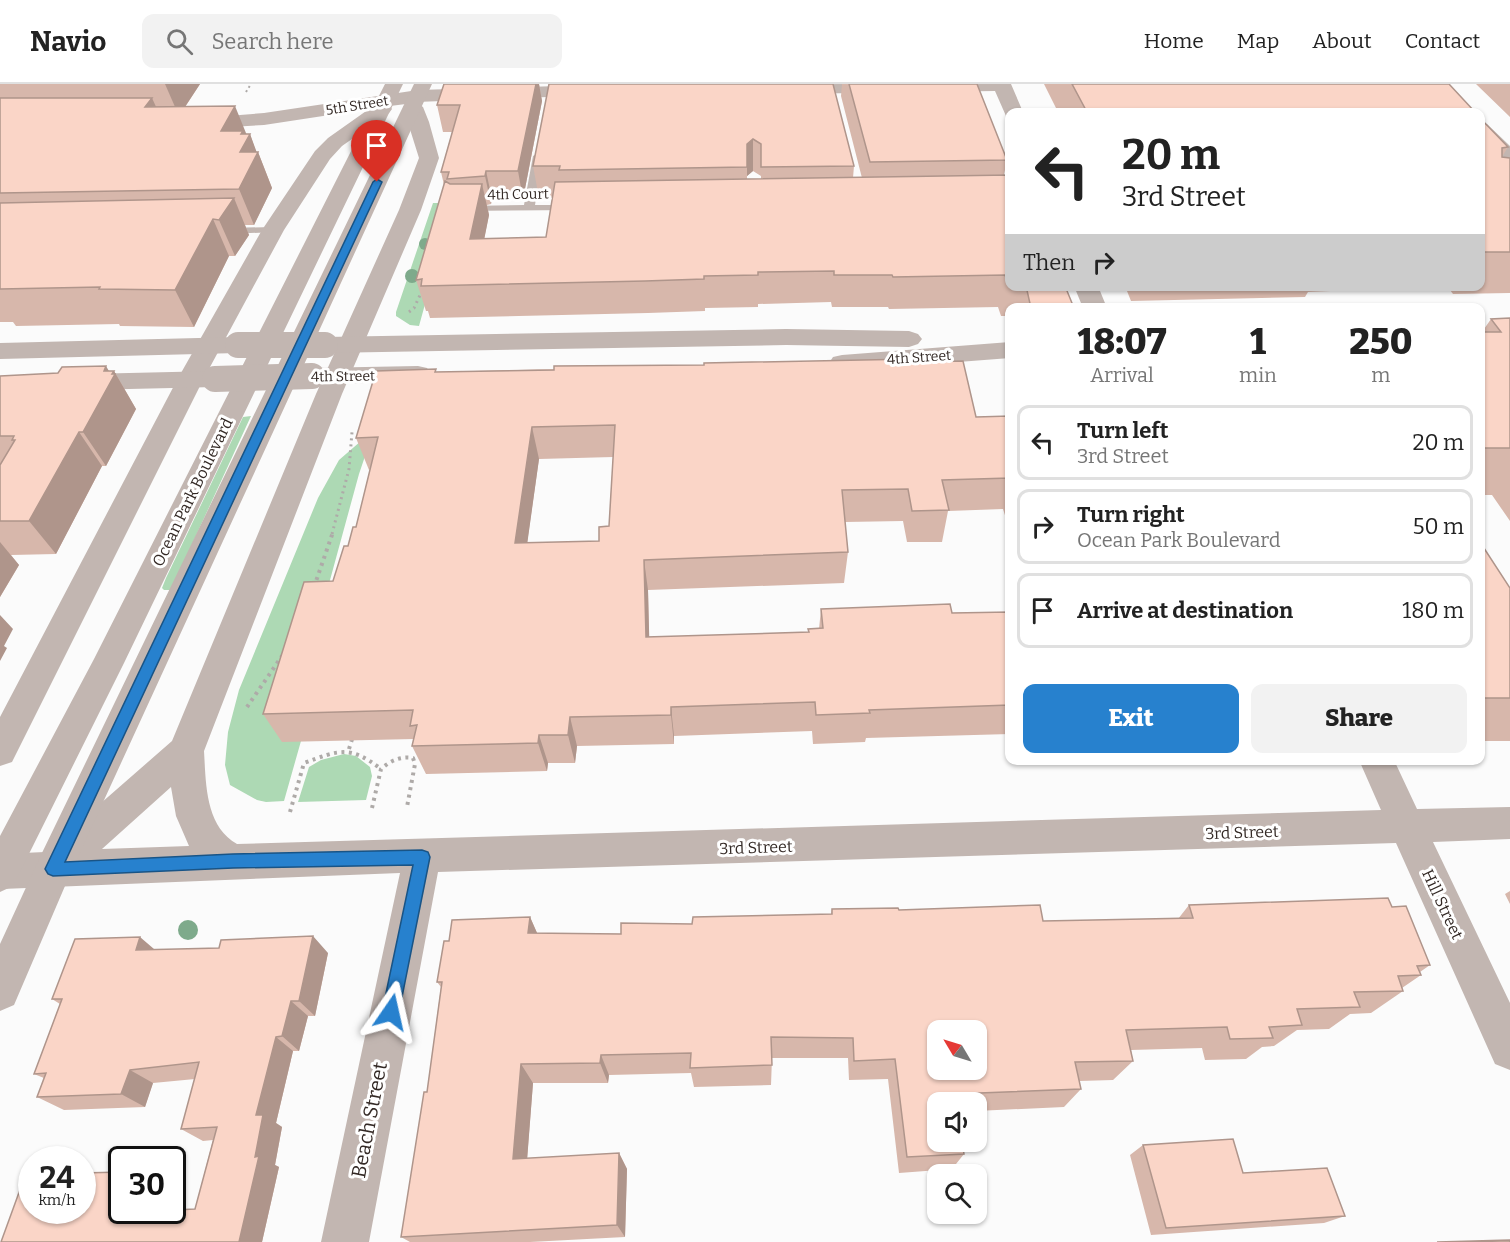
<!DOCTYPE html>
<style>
body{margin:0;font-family:Bitter,serif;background:#f2f2f2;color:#222;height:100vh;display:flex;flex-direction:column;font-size:22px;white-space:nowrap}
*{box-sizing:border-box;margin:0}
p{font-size:20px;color:#767676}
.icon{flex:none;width:33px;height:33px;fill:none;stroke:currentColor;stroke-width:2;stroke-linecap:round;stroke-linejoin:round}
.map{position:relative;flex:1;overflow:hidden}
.drawer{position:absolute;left:1005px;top:219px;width:480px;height:462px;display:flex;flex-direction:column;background:#fff;border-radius:12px;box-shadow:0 2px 4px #0004}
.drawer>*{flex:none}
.hud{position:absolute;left:1005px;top:24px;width:480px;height:183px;border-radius:12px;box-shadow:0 2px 4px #0004;background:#fff;color:#222;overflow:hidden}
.needle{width:39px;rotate:308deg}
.controls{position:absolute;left:927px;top:936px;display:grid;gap:12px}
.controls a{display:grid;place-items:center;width:60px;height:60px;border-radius:12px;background:#fff;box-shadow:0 2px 4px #0004;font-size:30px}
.speed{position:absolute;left:18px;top:1062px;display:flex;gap:12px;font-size:30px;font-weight:700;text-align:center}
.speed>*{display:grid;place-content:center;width:78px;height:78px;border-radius:50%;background:#fff;box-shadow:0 2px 4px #0004;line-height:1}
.speed small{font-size:15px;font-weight:400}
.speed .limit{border:3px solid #111;border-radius:9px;background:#fff;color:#111}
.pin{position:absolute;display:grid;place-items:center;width:51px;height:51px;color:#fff;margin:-62px -26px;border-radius:50% 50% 50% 0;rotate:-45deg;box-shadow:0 0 6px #0007}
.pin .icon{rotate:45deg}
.me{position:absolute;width:66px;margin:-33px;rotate:11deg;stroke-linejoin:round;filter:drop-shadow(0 0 4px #0008)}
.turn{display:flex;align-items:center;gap:21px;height:126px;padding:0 18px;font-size:27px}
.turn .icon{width:78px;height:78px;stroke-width:2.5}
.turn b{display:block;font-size:42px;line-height:51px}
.then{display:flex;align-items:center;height:57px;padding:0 18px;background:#0003;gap:12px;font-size:22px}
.eta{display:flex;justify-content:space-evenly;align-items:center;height:102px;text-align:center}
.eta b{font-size:36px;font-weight:800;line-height:42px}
.action{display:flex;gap:12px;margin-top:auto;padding:12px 18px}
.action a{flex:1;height:69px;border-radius:12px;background:#2781ce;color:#fff;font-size:24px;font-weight:800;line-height:69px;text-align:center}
.action a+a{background:#f2f2f2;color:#222}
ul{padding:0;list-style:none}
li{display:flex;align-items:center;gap:18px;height:75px;margin:0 12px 9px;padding:0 6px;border:3px solid #e0e0e0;border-radius:12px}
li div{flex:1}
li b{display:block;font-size:22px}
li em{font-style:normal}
header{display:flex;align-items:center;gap:36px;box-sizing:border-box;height:84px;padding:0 30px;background:#fff;border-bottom:2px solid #e0e0e0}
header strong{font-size:28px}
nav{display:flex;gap:33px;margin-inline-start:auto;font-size:21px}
.search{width:420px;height:54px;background:#f2f2f2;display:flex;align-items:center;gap:15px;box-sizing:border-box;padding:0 21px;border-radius:12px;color:#767676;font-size:22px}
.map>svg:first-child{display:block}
.green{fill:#add9b4}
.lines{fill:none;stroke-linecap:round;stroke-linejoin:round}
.path-far2{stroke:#aeaaa8;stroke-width:2;stroke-dasharray:2 3;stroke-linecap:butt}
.path-far1{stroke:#aeaaa8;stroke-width:3;stroke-dasharray:2 4;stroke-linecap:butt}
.path{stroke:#aeaaa8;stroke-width:4;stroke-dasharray:3 4.5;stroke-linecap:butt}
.service{fill:#c2b6b1;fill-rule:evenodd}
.minor{fill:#c2b6b1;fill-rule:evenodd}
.tertiary{fill:#c2b6b1;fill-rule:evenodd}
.tertiary-bridge{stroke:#c2b6b1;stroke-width:26}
.tree{fill:#7eaa8b}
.wall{fill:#d7b7ab;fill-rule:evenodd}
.shaded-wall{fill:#af958b}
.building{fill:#fad5c7;stroke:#af958b;stroke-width:1.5;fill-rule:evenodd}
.route{fill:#2781ce;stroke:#195486;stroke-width:1.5}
.labels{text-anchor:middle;stroke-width:6;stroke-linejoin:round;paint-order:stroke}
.far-street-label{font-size:14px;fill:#332925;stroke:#fff}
.street-label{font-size:16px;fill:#332925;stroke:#fff}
.near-street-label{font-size:20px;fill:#332925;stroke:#fff}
</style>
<header>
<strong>Navio</strong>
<div class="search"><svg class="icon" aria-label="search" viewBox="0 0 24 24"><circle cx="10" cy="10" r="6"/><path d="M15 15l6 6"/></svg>Search here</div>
<nav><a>Home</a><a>Map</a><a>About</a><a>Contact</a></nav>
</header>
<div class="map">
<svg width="1510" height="1158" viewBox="0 0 1510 1158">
<rect width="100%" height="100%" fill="#fbfbfb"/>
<path class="green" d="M433,119H453L419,242L410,241L396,232V228Z
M386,310L359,390L321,529L301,657L284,717L266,718L257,716L230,701L225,681L228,648L239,606L318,414L339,376L361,357Z
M251,332L171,506H164L162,504L166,494L243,333Z
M344,670L356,672L370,683L372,692L366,716L298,718L309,683L321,676Z"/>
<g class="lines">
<path class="path-far2" d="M246,8L251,0"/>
<path class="path-far1" d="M409,228L414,224L422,207
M332,450L349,385L352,348"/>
<path class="path" d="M314,503L333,448
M247,623L282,572
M349,665L353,652
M372,724L381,685C390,677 400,672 413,674L415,680L407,723
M290,728L304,679C339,666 350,661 381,685"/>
<path class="service" d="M538,69L543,72L535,121H574L578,122V126L461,127V123L465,122L524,121L533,72Z
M273,143L279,146L277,148L226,150L220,147L226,144Z"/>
<path class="minor" d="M781,0H1011L1023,28H1010V33L1006,32L995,7L788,10L781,8L779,4Z
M593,1L600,3L603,7L600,11L416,18L423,23L429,38L439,74L421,126L342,310L204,667C206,699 205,742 237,760L1381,726L1359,676H1394L1417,725L1510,723V755L1433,758L1510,919V986L1495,980L1396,759L438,788L369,1158H321L400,789L2,805L0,804V770L45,768L172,657L316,310L399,126L419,74L403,23L406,20L390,22L392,25L389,29L342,62L330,75L284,146L203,296L12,678L0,682V633L177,296L262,146L315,67L328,54L369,25L264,41L196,45L189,43L186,39L189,35L264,29L418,6ZM171,703L176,732L189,762L102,765Z
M1480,38L1487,40L1510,62V79L1503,77L1480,56Z
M1074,202H1098L1107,224H1083Z"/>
<path class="tertiary" d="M385,0H403L124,579L13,802L0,808V752L94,575Z
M414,0H432L313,260L316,256L325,253L786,245L909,247L918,250L922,255L918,260L909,263L786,261L325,269L316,266L313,261L71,788L14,921L0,927V860L40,773Z
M238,253L247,256L251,261L247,266L238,269L0,275V259Z
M1010,258V274L842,287L833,285L829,279L833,273L842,271Z
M418,282L427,284L431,290L427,296L418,298L312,300L303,298L299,292L303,286L312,284Z
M215,287L224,289L228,295L224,301L215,303L0,308V292Z"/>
<path class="tertiary-bridge" d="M238,261H325
M215,295L312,292"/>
</g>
<g class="tree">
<circle cx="425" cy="160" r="6"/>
<circle cx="412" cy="192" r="7"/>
<circle cx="188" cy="846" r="10"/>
</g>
<path class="wall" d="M0,0H200L185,23L246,50H250L256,68H258L272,104L254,141H245L249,151L235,172H229L194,243L120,242L119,240L16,242L13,238H0Z
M444,0H833L854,82L853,94H862L841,12L842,0H977L1007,76L1004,91H1010V202H1065L1074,224H1010V232H1001L998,223L889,225L888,223H832L831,218L758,220V223L705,224V227L648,229L430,234L428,227H426L416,196L444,101L441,88L452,48H443L437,21ZM539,0H549L533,82L539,114H553L546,153L484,155L489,131L487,121L491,120L492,115H523L542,17ZM753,87L761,92V95H747V92Z
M1044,0H1449L1475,28H1058Z
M1476,0H1510V33Z
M1480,34L1508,63L1502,73L1510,74V209L1453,210L1447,202H1480Z
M1125,202H1356L1354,206L1308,208L1305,213L1131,217Z
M1510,234V437L1492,411H1480V248H1482L1491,235Z
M914,278L976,333L1010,332V447L1003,425L948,427L942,458H907L903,437L845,438L848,468L844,499L648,506L649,553L808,548L819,545L821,525L952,529L1010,528V650L866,654L865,658L813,660L812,647L674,652V660L577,662L575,679H548L547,687L426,690L412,662L414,655L282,658L263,630L333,497L348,462L356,443L370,385L369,386L356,354L437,288L704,281ZM613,373L609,442L599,457L527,459L539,375Z
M114,287L136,325L106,382H102L56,470L11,471L19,481L0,513V292Z
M1480,458L1510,504V657H1480Z
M1076,676H1143L1142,679L1077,680Z
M1510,807V820L1505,810Z
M1189,821L1392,823L1430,881L1420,888L1421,891L1402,904L1403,907L1371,929L1350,930L1329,945L1297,946L1274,962L1262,963L1246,975L1205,976L1202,964L1131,966L1133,977L1113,996L1079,997L1081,1005L1064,1023L976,1027V1018H938L964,1070L952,1085L899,1089L888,995L849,996L848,974H772L771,1001L694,1003L691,989L609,991L608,999H533L527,1075L619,1069L627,1085L625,1153L530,1158H410L401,1153L427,1008L441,903L437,898L449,857L530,833L537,849L621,850L692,840L831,830L832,825L899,826L1043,837L1178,835Z
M155,866L328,869L315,932H308L299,967H293L276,1039L282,1043L275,1081L279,1083L262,1158H1L138,1126V1127L195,1125L213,1056L203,1057L181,1045L195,995L153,999L145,1023L64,1026L37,1013L44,994L34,990L60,920L52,915Z
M1143,1061L1243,1089L1345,1132L1324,1139L1151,1151L1130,1071Z"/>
<path class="shaded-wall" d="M165,0H200L179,32Z
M536,0H539L542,17L523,115L518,87Z
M152,14L168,49L145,23Z
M235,22L248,54L250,50L257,69L258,68L272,104L254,141L239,105L221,47Z
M753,55V87L747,92V116V60Z
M486,87L492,115L491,120L485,92Z
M482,100L489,131L478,187L470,155Z
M234,114L249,151L235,172L219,136Z
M213,135L229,172L194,243L175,206Z
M106,282L113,294L112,290L114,287L136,325L106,382L83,348Z
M532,343L539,375L523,490L515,459Z
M79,348L102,382L56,470L29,437Z
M0,458L19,481L0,513Z
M644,476L648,506L650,583L646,553Z
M0,531L13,545L4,562L7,564L0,577Z
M671,623L674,652V660L671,631Z
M570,633L577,662L575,679L568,651Z
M539,651L548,679L547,687L538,659Z
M530,833L541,858L528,849Z
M313,852L328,869L315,932L299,917Z
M140,853L161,871L136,866Z
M291,917L308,932L299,967L282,952Z
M276,953L293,967L276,1039L282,1043L275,1081L279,1083L262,1158H239L255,1073L256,1031Z
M601,971L609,991L608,999L600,979Z
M521,980L533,999L526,1090L513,1075Z
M130,986L153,999L145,1023L121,1010Z
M619,1069L627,1085L625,1153L617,1141Z
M122,1089V1126H138L135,1137L109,1129Z"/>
<path class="building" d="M444,0H536L518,87H486L485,92L447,95L449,88H441L460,21H437Z
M549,0H833L854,82L761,83V60L753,55L747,60V83L559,86L560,82H533Z
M849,0H977L1007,76L870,78Z
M1072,0H1449L1475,28H1087Z
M0,14H152L145,23L235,22L221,47H243L241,50H250L240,68H258L239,105L0,109Z
M1480,34L1508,63L1502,64V73L1510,74V168H1480Z
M1010,91V200H1008L1005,191L893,193L892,191H834V187L758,188V191L704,192V195L645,197L421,202L422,195L416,196L445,97L450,100H482L470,155L546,153L555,98Z
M234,114L219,136L213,135L175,206L99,205L100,203L0,205V119Z
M1026,202H1065L1074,224H1031Z
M1510,234V364H1480V248H1501L1491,235Z
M913,275L914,278L963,277L976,333L1010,332V394L942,396L949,426L912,427L908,405L842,406L848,468L644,476L646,553L809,548L808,545L823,544L821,525L950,520L952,529L1010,528V621L869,626L870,629L816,631L815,618L671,623V631L570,633L568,651H539L538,659L412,662L417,641L410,642L413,626L263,630L304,498L333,497L344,462H348L353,443H356L378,353L356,354L376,287L436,285L435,288L554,286V282L704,281V279ZM615,341L609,442L599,443V457L515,459L532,343Z
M106,282L104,287H114L112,290H115L83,348H79L29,437H0V381L15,356H12L14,352H0V292L58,289L62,283Z
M1480,458L1510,504V614H1480Z
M1388,814L1392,823L1406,822L1430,881L1417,882L1421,891L1398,892L1403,907L1354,908L1360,923L1297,925L1302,941L1269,943L1273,954L1230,955L1227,943L1126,946L1133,977L1075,978L1081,1005L954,1010L956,1018H938V1058H962L964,1070L907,1073L895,975L854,977L853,954L771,953L772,981L690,984L691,969L601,971L600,979L521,980L513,1075L619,1069L617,1141L401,1153L424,1008H427L442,898H437L444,857H449L452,836L530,833L528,849L621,850V839L692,840L693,833L832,830V825L898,824L899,826L1040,821L1043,837L1193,834L1189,821ZM938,946H976V986H938Z
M313,852L299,917H291L282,952L276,953L256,1031H263L255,1073L259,1072L239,1158H1L25,1092L32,1091V1126H82V1089L122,1088L109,1129L195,1125L217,1043L181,1045L199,978L130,986L121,1010L37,1013L46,989L34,990L62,915H52L75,855L140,853L136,866L219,864L221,856Z
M1233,1055L1243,1089L1327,1084L1345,1132L1166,1144L1143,1061Z
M1510,1156V1158H1437Z"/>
<path class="route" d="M377,95L382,98L65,778L233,770L422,766L428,768L430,773L399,928L397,934L391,937L385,934L382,928L413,781L233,784L53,792L48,790L45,785L373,98Z"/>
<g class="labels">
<g class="far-street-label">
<text transform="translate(357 21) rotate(-9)" y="5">5th Street</text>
<text transform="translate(518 110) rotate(-1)" y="5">4th Court</text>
<text transform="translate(919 273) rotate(-4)" y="5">4th Street</text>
<text transform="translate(343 292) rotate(-1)" y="5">4th Street</text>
</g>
<g class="street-label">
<text transform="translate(192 408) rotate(-64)" y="6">Ocean Park Boulevard</text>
<text transform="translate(1242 748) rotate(-2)" y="6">3rd Street</text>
<text transform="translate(756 763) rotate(-2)" y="6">3rd Street</text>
<text transform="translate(1443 820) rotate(65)" y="6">Hill Street</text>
</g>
<g class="near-street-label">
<text transform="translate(369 1036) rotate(-79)" y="7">Beach Street</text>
</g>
</g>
</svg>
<div class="controls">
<a><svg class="needle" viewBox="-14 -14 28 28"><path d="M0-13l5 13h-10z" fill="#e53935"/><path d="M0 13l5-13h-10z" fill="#767676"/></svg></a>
<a><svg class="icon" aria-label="sound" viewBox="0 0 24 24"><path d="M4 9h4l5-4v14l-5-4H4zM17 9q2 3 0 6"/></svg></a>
<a><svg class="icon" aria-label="search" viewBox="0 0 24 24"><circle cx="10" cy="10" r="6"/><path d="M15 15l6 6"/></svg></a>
</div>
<div class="speed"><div>24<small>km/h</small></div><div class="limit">30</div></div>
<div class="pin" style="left:377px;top:98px;background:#d93025"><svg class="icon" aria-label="arrive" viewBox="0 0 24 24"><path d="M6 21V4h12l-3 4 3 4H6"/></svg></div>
<svg class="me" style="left:391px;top:928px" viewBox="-20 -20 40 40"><path d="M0-17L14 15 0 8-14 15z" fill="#2781ce" stroke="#fff" stroke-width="4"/></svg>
<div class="hud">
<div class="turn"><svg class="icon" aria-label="left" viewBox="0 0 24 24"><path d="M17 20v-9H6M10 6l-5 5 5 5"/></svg><div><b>20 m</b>3rd Street</div></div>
<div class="then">Then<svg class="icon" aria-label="right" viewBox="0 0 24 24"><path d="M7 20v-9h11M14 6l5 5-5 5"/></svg></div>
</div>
<section class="drawer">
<div class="eta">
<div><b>18:07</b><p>Arrival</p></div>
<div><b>1</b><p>min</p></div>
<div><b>250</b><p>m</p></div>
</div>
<ul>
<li><svg class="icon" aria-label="left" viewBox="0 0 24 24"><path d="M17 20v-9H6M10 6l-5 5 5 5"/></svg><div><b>Turn left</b><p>3rd Street</p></div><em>20 m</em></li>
<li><svg class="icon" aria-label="right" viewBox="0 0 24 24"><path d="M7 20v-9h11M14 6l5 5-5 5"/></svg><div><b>Turn right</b><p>Ocean Park Boulevard</p></div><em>50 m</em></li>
<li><svg class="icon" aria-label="arrive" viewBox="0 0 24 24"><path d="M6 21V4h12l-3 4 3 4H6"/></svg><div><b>Arrive at destination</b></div><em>180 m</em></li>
</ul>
<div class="action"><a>Exit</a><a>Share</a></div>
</section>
</div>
